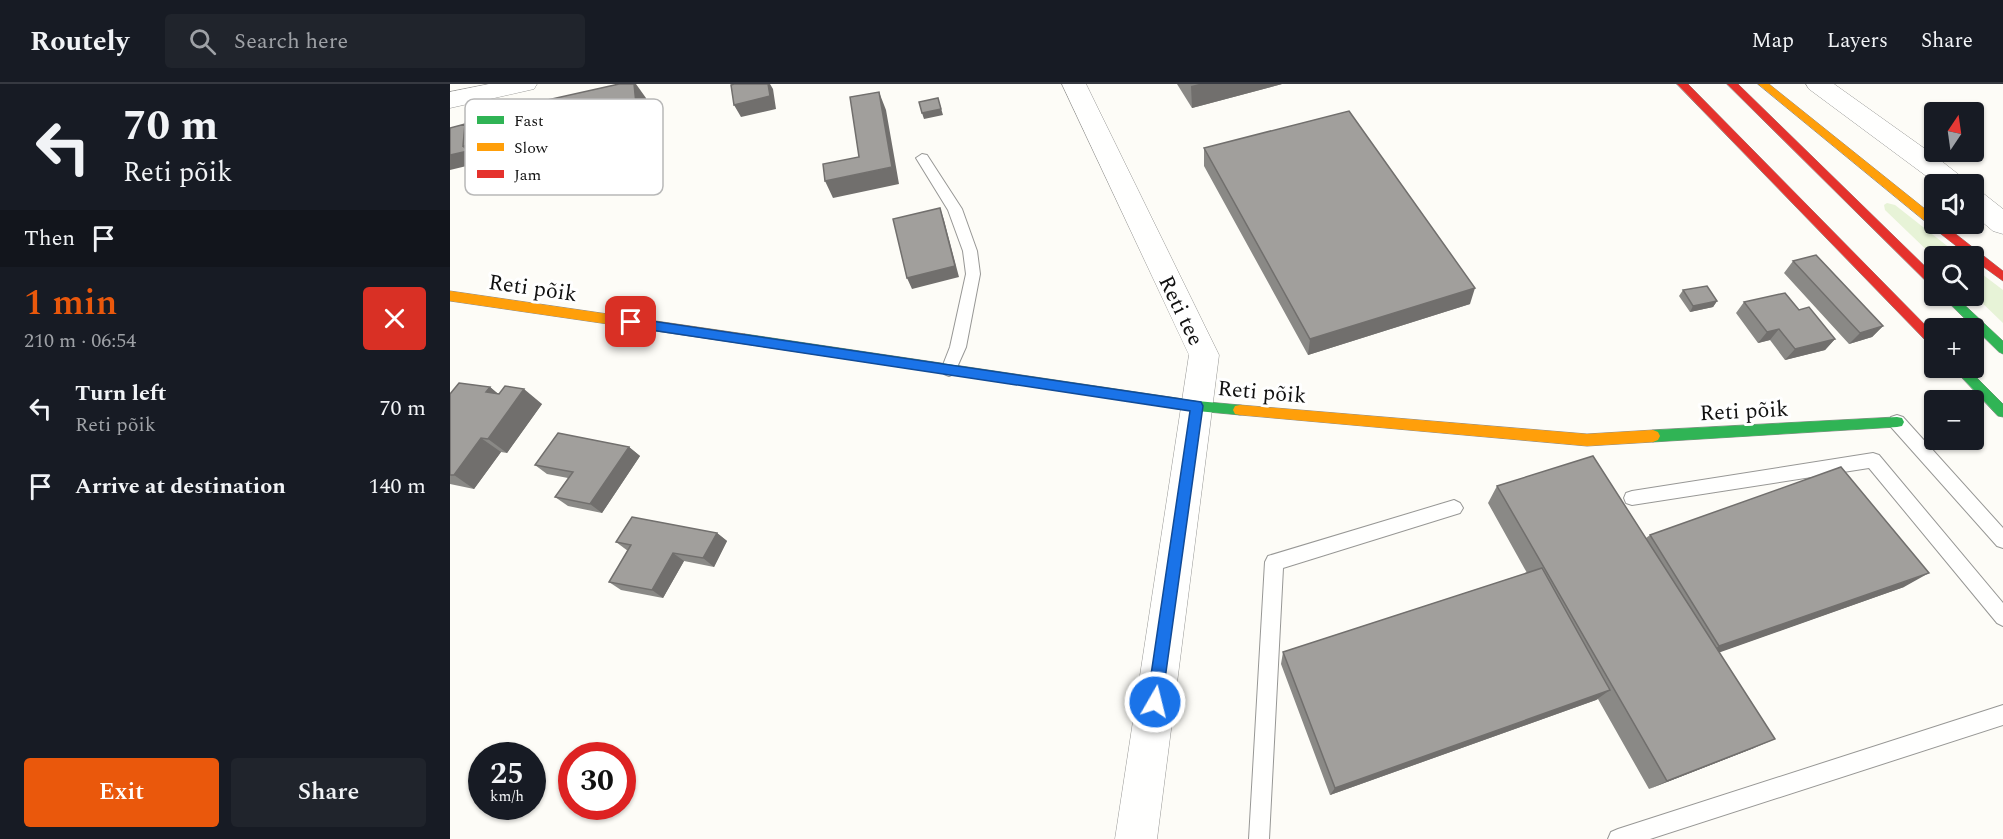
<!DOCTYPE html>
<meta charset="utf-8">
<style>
body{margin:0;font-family:Spectral,serif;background:#20242c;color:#f1f3f6;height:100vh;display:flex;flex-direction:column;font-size:22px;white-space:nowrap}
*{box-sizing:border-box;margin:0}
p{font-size:20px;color:#9ea1a6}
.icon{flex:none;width:33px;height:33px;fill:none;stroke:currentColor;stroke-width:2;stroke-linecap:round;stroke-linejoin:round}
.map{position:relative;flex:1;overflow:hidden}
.details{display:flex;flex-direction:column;background:#171b24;width:450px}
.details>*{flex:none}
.hud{background:#171b24;color:#f1f3f6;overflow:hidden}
.needle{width:39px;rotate:13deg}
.tools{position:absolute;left:1474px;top:18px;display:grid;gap:12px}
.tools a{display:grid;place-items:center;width:60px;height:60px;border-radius:6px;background:#171b24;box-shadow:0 2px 4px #0004;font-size:30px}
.speed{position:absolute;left:18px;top:658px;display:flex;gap:12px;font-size:30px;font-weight:700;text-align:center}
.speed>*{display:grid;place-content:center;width:78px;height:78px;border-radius:50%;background:#171b24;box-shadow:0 2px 4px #0004;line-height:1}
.speed small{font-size:15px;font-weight:400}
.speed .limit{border:9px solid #d22;background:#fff;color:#111}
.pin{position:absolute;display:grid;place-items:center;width:51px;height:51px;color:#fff;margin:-26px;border-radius:12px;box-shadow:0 3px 9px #0006}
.me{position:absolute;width:66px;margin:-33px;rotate:8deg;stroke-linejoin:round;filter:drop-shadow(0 0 4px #0008)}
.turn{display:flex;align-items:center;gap:21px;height:126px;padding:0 24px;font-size:27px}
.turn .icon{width:78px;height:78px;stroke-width:2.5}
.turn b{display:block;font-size:42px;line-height:51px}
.then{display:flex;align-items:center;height:57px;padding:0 24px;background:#0003;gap:12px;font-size:22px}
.round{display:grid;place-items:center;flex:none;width:63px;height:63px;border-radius:6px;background:#20242c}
.overview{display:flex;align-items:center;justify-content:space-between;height:102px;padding:0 24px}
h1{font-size:36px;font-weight:600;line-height:45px;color:#ea580c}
.cta{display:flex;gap:12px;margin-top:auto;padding:12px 24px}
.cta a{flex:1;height:69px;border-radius:6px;background:#ea580c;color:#fff;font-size:24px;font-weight:600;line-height:69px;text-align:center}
.cta a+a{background:#20242c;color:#f1f3f6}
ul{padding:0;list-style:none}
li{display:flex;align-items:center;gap:18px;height:78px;padding:0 24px}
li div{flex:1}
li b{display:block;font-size:22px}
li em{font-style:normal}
header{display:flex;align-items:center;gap:36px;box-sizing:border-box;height:84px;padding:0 30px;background:#171b24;border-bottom:2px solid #363941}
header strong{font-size:28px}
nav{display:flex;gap:33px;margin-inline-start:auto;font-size:21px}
.search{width:420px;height:54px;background:#20242c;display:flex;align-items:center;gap:15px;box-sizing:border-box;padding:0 21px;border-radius:6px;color:#9ea1a6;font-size:22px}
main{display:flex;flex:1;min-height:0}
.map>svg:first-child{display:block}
.green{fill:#e7f3d7}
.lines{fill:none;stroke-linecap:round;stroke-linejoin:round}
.lane-casing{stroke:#979795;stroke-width:2}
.street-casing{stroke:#979795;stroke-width:1}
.fast-casing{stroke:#8e8d8b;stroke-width:1}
.slow-casing{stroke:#8e8d8b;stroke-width:1}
.jam-casing{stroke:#8e8d8b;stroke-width:1}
.lane{fill:#fffffe;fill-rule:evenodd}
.street{fill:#fffffe;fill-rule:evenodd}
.fast{fill:#30b455;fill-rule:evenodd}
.slow{fill:#ff9f0a;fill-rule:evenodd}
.jam{fill:#e5322d;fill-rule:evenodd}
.wall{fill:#8a8986}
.shaded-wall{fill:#716f6d}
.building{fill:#a19f9c;stroke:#716f6d;stroke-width:1.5}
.route{fill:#1a73e8;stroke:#114b97;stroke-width:1.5}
.labels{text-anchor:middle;stroke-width:6;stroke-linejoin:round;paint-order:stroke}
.street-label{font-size:22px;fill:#111;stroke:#fff}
.key{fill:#fff;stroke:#b8b8b8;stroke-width:1.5}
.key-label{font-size:16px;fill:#111}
</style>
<header>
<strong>Routely</strong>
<div class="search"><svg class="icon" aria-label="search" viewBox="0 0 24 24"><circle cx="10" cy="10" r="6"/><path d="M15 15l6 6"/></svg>Search here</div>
<nav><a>Map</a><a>Layers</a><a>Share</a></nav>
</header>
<main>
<section class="details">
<div class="hud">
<div class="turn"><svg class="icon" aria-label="left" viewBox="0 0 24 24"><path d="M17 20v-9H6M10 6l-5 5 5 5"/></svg><div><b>70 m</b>Reti põik</div></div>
<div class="then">Then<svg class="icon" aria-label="arrive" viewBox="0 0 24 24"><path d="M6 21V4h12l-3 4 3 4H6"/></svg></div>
</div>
<div class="overview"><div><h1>1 min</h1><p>210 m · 06:54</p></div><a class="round" style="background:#d93025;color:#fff"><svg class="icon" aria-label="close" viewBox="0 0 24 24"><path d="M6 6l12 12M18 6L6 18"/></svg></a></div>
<ul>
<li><svg class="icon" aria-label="left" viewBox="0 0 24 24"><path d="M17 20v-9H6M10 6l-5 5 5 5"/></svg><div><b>Turn left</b><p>Reti põik</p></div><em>70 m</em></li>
<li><svg class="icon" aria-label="arrive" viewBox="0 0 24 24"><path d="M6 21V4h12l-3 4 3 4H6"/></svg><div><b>Arrive at destination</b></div><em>140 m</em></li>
</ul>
<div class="cta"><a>Exit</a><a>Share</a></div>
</section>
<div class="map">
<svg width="1553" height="755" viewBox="0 0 1553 755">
<rect width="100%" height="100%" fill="#fdfcf7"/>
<path class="green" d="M1437,119L1445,121L1510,172L1485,174L1435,126L1434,121Z
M1524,184L1553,206V239L1524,211Z"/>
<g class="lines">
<g class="lane-casing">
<path id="lane" d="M472,70L477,71L512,125L527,167L530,190L516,263L504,290L499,292L494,290L491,286L500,263L516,190L513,167L498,126L466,74Z
M1447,331L1453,333L1553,444V464L1547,462L1441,343L1439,338L1441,333Z
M1423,369L1429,371L1553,519V542L1547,539L1419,384L1182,421L1176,419L1174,414L1176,409L1182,407Z
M1004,416L1010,419L1013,424L1010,429L833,484L819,755H799L815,478L818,472Z
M1553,621V641L1200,755H1158L1161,748L1168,745Z"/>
</g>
<g class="street-casing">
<path id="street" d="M39,0H87L84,5L0,24V8Z
M612,0H636L769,271L707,755H665L739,271Z
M1356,0H1384L1485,72L1513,94L1517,100H1487L1359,5Z
M1524,108L1534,110L1553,125V150L1543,147L1524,131Z"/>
</g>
<g class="fast-casing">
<path id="fast" d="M1492,212H1505L1553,257V270L1549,268Z
M295,250L747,317L790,321L795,322L797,326L795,330L790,331L747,327L295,260L289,255Z
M1503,284H1517L1553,320V333L1548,332Z
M1447,333L1452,334L1454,338L1452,342L1447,343L1203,358L1198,356L1196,352L1198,348L1203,346Z"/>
</g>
<g class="slow-casing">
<path id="slow" d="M1308,0H1319L1485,133V140H1490L1489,142H1481Z
M0,207L295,250L301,255L295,260L0,217Z
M790,321L1137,350L1203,346L1208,348L1210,352L1208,356L1203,358L1137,362L790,331L785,330L783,326L785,322Z"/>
</g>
<g class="jam-casing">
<path id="jam" d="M1227,0H1238L1485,251V264L1481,262Z
M1277,0H1288L1485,192V203L1481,202Z
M1485,136V140H1493L1553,187V197L1524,176V172H1519L1482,143L1480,140Z"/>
</g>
<use href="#lane" class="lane"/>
<use href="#street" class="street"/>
<use href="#fast" class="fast"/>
<use href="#slow" class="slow"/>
<use href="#jam" class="jam"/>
</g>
<path class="wall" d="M727,0H832L742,24Z
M754,64L1020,220L858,271L754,82Z
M1343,177L1433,242L1422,253L1399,260L1334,189Z
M1233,206L1267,217L1263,223L1240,228L1229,212Z
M1294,218L1349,226L1385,255L1375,266L1335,276L1320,256L1308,259L1286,229Z
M40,303L48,310L92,320L57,369L51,368L24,405L0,400V310Z
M179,363L190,372L152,429L118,422L105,413L118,394L97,390L85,381Z
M1047,402L1196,454L1200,451L1454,503L1269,568L1304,664L1199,705L1148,615L1146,616L880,711L831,580L833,568L1077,489L1038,419Z
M267,449L277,457L264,483L234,477L213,514L171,506L159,498L178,467L166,458Z"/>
<path class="shaded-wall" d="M184,0H186L196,14L198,38L0,86V71L13,62Z
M318,0H320L323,5L326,25L291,33L284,21Z
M749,0H832L742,24L741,2Z
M429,8L436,26L449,100L383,114L375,97L442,83Z
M488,14L493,31L474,35L472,29Z
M490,124L494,136L509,193L462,205L457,194Z
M1025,204L1020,220L858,271L860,255Z
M1267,217L1263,223L1240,228L1243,222Z
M1433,242L1422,253L1399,260L1410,249Z
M1329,245L1320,256L1308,259L1317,248Z
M1385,255L1375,266L1335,276L1345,265Z
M40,303L58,318L36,308Z
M74,305L92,320L57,369L38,355Z
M31,354L51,368L24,405L4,391Z
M179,363L190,372L152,429L140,420Z
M267,449L277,457L264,483L253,474Z
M223,469L234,477L213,514L202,506Z
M1479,489L1454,503L1251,575L1269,562Z
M1160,606L1146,616L880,711L885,704Z
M1325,655L1304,664L1199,705L1217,697Z"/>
<path class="building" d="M169,0H184L186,20L13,62L16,34Z
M284,0H318L320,12L284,21L281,1Z
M429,8L442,83L375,97L373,80L409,73L400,13Z
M488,14L491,25L472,29L469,18Z
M899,27L1025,204L860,255L754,64Z
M15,40L13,62L18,67L0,71V44Z
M490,124L505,182L457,194L443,135Z
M1366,171L1433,242L1410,249L1343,177Z
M1257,202L1267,217L1243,222L1233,206Z
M1335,209L1349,226L1359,223L1385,255L1345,265L1329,245L1317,248L1294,218Z
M9,299L40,303L36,308L49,310L55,302L74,305L38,355L31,354L4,391H0V310Z
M108,349L179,363L140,420L105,413L123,388L85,381Z
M1143,372L1325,655L1217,697L1047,402Z
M1391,383L1479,489L1269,562L1200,451Z
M182,433L267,449L253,474L223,469L202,506L159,498L181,461L166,458Z
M1092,484L1160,606L885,704L833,568Z"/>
<path class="route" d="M181,234L751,318L753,322L711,624L705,626L699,624L697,618L740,327L181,243L175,238Z"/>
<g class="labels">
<g class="street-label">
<text transform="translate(83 203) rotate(8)" y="8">Reti põik</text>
<text transform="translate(732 226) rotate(64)" y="8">Reti tee</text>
<text transform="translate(812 307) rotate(5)" y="8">Reti põik</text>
<text transform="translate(1294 326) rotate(-3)" y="8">Reti põik</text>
</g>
</g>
<rect x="15" y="15" width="198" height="96" rx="9" class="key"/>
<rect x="27" y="32" width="27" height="8" fill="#30b455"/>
<rect x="27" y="59" width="27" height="8" fill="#ff9f0a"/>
<rect x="27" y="86" width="27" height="8" fill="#e5322d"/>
<g class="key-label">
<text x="64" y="42">Fast</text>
<text x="64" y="69">Slow</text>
<text x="64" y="96">Jam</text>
</g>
</svg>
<div class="tools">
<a><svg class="needle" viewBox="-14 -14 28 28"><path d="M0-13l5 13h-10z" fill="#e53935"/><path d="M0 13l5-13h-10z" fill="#9ea1a6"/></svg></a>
<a><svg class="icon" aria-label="sound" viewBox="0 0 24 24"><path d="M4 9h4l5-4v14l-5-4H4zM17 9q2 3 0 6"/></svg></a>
<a><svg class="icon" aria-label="search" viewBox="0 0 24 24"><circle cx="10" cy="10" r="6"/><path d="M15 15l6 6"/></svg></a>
<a>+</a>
<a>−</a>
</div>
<div class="speed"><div>25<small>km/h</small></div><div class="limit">30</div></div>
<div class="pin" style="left:181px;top:238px;background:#d93025"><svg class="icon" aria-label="arrive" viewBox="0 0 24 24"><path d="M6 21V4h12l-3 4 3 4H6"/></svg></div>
<svg class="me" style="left:705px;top:618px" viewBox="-20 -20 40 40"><circle r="17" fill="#1a73e8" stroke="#fff" stroke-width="3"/><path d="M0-11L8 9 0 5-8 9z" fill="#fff"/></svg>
</div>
</main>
